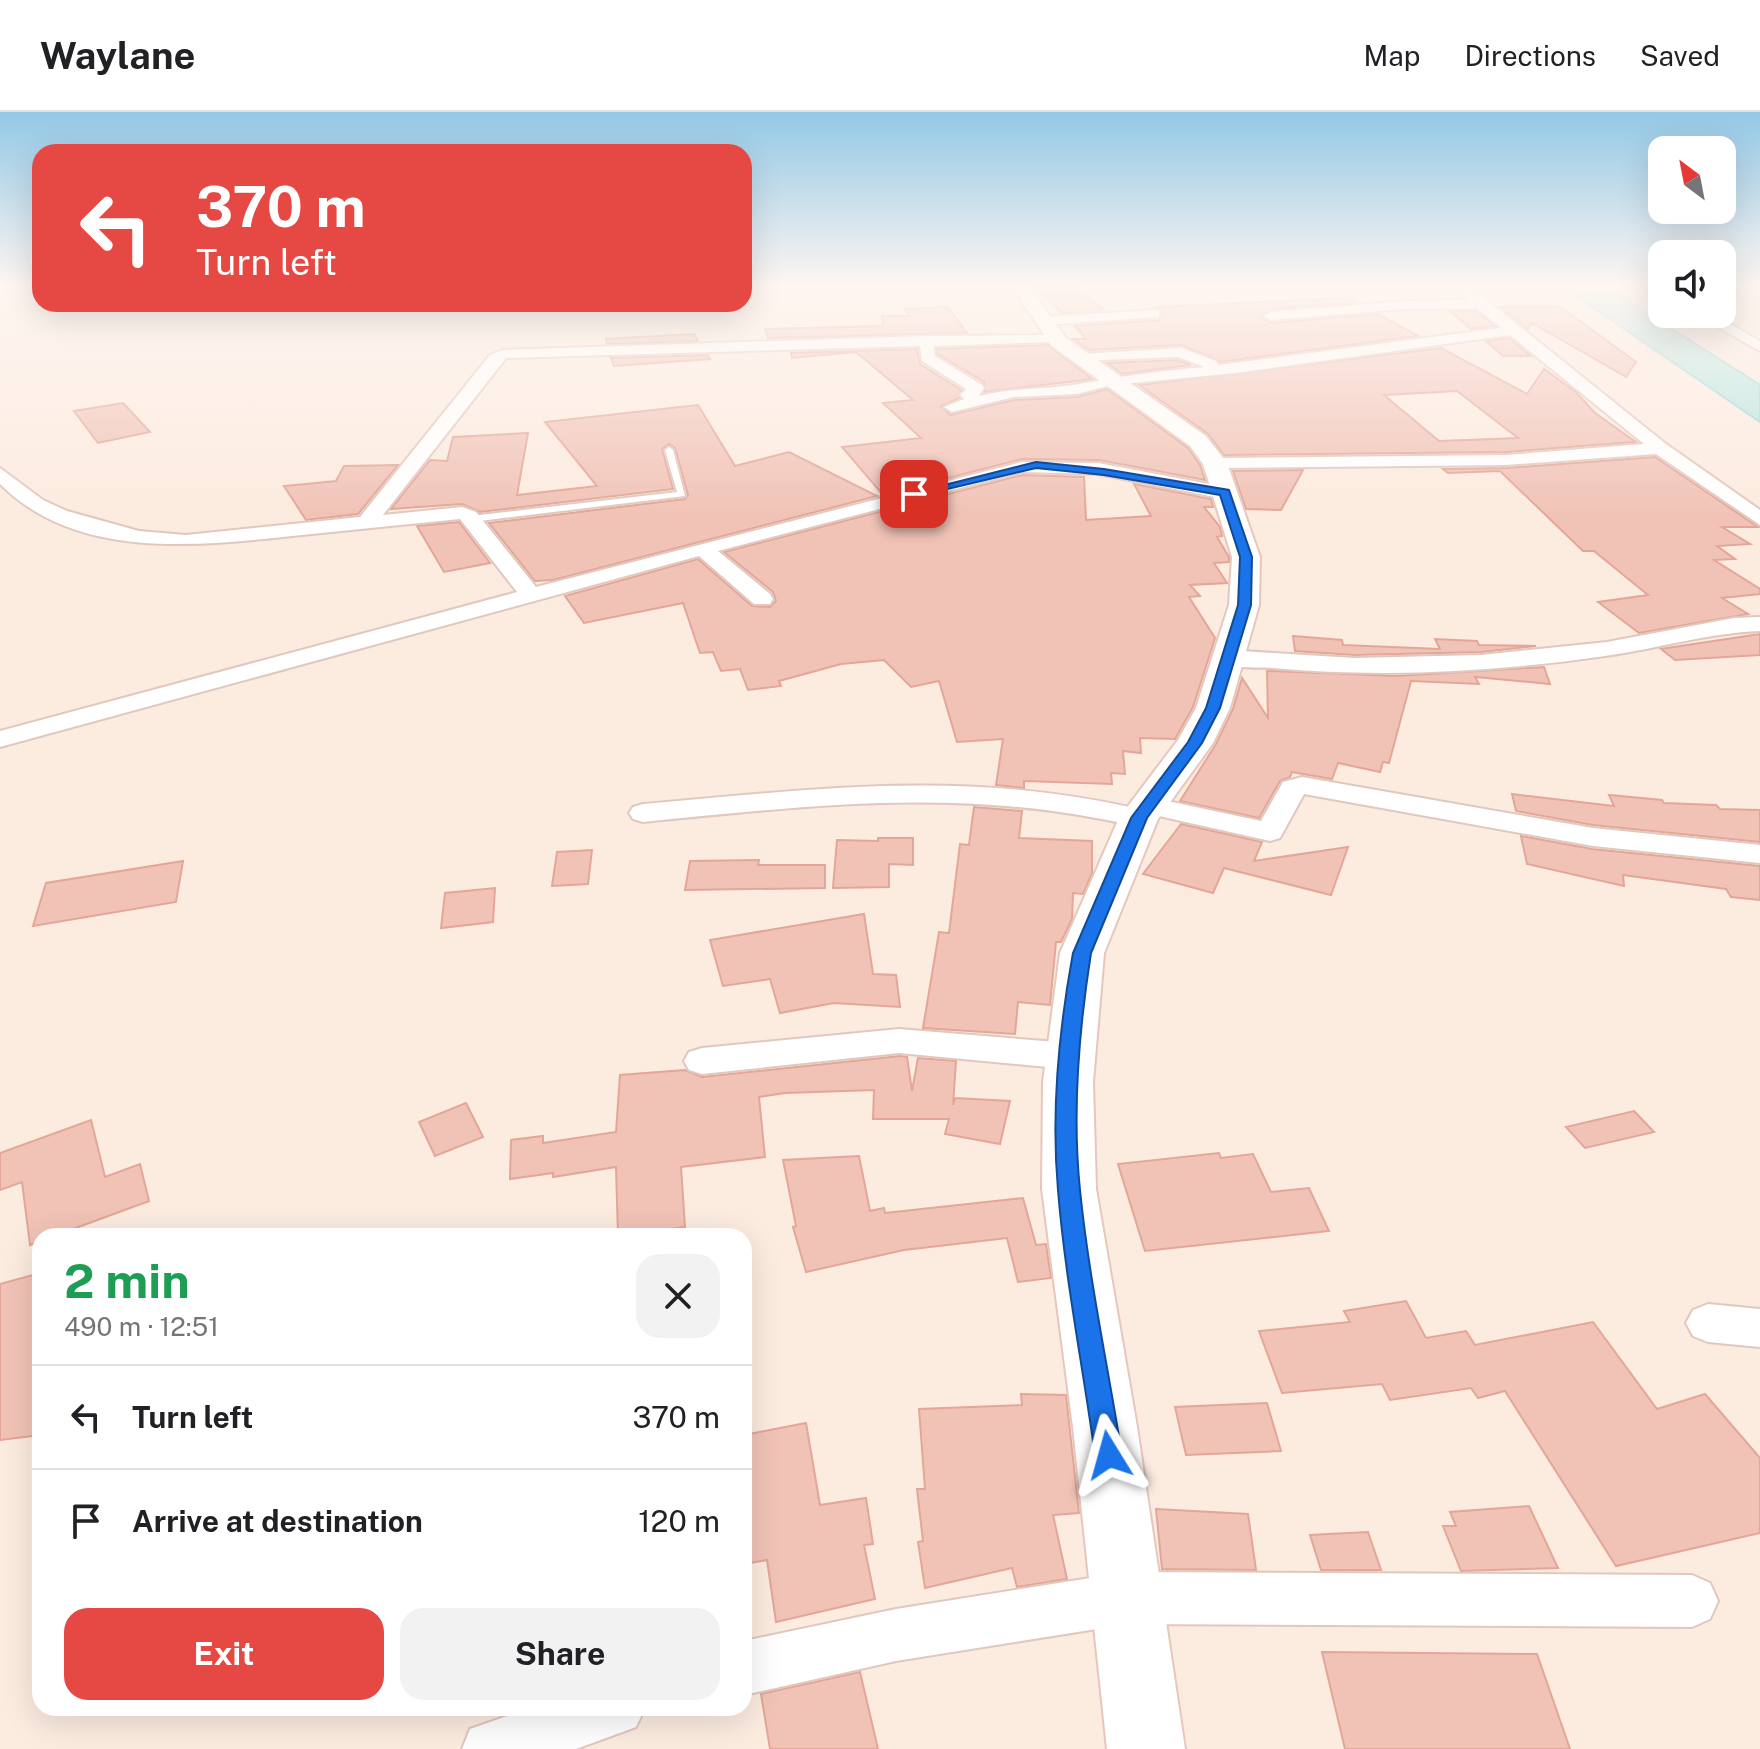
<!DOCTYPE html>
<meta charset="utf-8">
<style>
body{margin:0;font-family:"Public Sans",sans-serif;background:#f2f2f2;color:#202124;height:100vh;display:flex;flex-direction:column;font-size:30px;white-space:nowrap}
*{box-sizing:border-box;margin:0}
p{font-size:26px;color:#757577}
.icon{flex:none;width:44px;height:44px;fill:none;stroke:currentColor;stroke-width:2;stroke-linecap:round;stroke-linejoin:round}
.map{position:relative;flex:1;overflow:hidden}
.drawer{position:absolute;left:32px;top:1116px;width:720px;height:488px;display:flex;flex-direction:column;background:#fff;border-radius:24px;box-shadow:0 8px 32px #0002}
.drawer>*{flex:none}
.banner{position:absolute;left:32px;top:32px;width:720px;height:168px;border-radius:24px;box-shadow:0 8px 32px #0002;background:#e64944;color:#fff;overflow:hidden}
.needle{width:52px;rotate:328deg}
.tools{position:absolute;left:1648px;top:24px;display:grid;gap:16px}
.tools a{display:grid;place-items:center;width:88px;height:88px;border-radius:16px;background:#fff;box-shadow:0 8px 32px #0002;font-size:40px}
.pin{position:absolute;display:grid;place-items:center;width:68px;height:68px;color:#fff;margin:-34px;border-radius:16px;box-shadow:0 4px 12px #0006}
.me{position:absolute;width:88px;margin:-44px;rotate:352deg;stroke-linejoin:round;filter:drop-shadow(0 0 6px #0008)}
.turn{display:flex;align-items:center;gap:28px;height:168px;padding:0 32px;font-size:36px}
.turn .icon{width:104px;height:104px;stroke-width:2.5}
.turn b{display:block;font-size:56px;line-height:68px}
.round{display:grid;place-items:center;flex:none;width:84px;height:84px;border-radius:24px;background:#f2f2f2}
.summary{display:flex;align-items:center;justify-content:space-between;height:136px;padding:0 32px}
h1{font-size:48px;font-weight:700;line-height:60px;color:#1e9e55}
.action{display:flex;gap:16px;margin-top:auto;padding:16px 32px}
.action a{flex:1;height:92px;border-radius:24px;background:#e64944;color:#fff;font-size:32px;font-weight:700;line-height:92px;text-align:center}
.action a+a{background:#f2f2f2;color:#202124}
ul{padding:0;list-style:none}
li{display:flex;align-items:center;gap:24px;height:104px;padding:0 32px;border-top:2px solid #e0e0e0}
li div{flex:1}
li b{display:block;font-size:30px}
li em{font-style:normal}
header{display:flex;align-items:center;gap:48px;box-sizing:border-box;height:112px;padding:0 40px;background:#fff;border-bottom:2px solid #e0e0e0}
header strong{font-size:38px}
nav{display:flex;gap:44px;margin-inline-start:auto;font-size:28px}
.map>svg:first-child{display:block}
.water{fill:#b4e5e2;stroke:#9bd6d4;stroke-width:2}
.building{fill:#f1c3b7;stroke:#e3a698;stroke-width:2;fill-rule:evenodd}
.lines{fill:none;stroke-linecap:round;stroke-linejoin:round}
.lane-casing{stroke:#e1c8bf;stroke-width:4}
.street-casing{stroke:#e1c8bf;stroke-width:4}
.secondary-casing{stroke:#e7c7bc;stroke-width:4}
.lane{fill:#fff;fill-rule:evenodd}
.street{fill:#fff;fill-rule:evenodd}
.secondary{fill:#fff;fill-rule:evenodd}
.route{fill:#1a73e8;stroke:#114b97;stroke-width:2}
</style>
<header>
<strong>Waylane</strong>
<nav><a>Map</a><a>Directions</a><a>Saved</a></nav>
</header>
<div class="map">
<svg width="1760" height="1637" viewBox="0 0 1760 1637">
<rect width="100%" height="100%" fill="#fcebdf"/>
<path class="water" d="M1562,174H1605L1760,273V310Z"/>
<path class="building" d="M1034,174H1075L1104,198L1062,201Z
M1347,186L1355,190L1271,197L1261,205L1271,211L1378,202L1418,224L1220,250L1182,233L1089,238L1073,227H1086L1075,214L1159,208L1162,199L1156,195Z
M948,195L967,221L768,226L765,217L883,214L882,204H909L905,197Z
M1500,195H1561L1636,250L1626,265L1532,211L1528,217Z
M1450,199H1476L1494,214L1471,217Z
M694,222L698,229L607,232L606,227Z
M1509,226L1531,244H1503L1486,229Z
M1048,233L1092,267L985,280L984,270L938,242L937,237Z
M1441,236L1527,282L1544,257L1576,280L1595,301L1636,330L1506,340L1224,343L1208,322L1139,273ZM1457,279L1518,326L1439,329L1384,283Z
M917,237L920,252L961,278L959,286L941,294L950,303L1014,288L1077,285L1107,277L1188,336L1200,353L1205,368L1099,348L1022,347L883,383L842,335L921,326L883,291L913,288L856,240L792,246L791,241Z
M708,243L710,247L614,254L611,246Z
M1178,248L1191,253L1122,262L1107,251Z
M123,291L150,320L98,331L74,299Z
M698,293L735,354L789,340L877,384L553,468L535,469L489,411L685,387L688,383L675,336L669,332L662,337L673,377L480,400L462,392L391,397L430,348L447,349L453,325L528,321L517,383L597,374L545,310Z
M1655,345L1758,415H1722L1750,432L1717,434L1735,447L1714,448L1760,477V482L1722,486L1748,502L1639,521L1598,490L1648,483L1594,439H1583L1500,359L1448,361L1443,357L1506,356Z
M398,353L358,402L306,408L284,374L336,369L344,354Z
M1303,358L1281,398L1246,397L1233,359Z
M1022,363L1084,365L1086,408L1151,404L1134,372L1211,387L1213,395H1204L1220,415L1222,424L1217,425L1229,445V450L1214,451L1227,471L1190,473L1200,484L1189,485L1215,526L1193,595L1175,627L1140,626L1141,641L1123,639L1125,662L1111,661L1112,672L1024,669V676L996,673L1003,627L957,630L939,569L911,575L884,548L841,552L779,569L781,574L748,578L740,557L721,559L713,540L700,541L683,491L584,511L565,484L698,447L752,494L770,495L776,489L773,480L724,440Z
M459,410L490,451L444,460L417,414Z
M1760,522V543L1675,548L1661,537Z
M1293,524L1342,528L1343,533L1440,537L1435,527L1477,529L1479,533L1536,534L1481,540L1354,543L1295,539Z
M1544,555L1550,572L1475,565L1479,572L1411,569L1389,651L1383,650L1380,660L1338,651L1332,667L1292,660L1290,665L1280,669L1259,706L1180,689L1216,632L1233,597L1242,566L1268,606L1267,559L1397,564Z
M1512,682L1614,694L1609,683L1662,688L1664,691L1716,693L1720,697L1760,698V730L1593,713L1516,699Z
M974,695L1022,699L1019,726L1092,729V761L1083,782L1073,781L1072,807L1061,830H1056L1050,893L1018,890L1015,922L923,916L939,820L949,821L960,732L969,733Z
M1181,712L1262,730L1254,749L1348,735L1331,783L1224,756L1213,781L1143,762Z
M1521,724L1592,737L1760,754V788L1731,785L1726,777L1623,763L1624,774L1527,752Z
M878,726H913V753L889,752V775L833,776L837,728L878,729Z
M592,738L588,772L552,774L557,740Z
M759,748L758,753H825V776L685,778L690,749Z
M183,749L176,790L33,814L46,771Z
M495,776L493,810L441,816L445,781Z
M864,802L873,862L896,863L900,895L834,891L780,901L770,867L723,874L710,828Z
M900,944L907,945L912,979L918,946L956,949L953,993L955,986L1010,989L1000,1032L945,1022L949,1007H873L874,978L785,981L759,985L765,1045L681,1055L685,1115L618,1124L616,1055L553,1065V1061L510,1067L511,1028L543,1024V1031L616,1020L620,963L685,958L702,965Z
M466,991L483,1025L435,1044L419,1010Z
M1634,999L1654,1020L1585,1036L1566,1015Z
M91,1008L105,1065L140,1052L149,1089L54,1124H40V1129L30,1133L22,1070L0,1078V1041Z
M1219,1041L1221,1046L1253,1042L1271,1080L1309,1076L1329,1119L1145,1139L1118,1052Z
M859,1044L870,1099L884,1096L885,1101L1023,1086L1036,1133L1046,1132L1051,1166L1018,1170L1007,1126L904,1138L806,1160L793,1115L796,1114L783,1048Z
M40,1161V1323L0,1328V1172Z
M1406,1189L1426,1226L1466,1219L1475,1233L1593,1210L1657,1297L1705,1282L1760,1346V1421L1616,1454L1505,1279L1478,1286L1471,1276L1390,1288L1382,1272L1282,1281L1259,1219L1350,1210L1344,1199Z
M1021,1282L1066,1283L1079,1401L1053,1403L1067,1467L1017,1475L1012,1456L925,1476L918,1430L923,1429L917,1377H925L919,1297L1022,1293Z
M1267,1291L1281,1339L1186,1343L1175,1295Z
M806,1311L820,1393L866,1386L873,1432L864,1433L875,1487L776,1510L767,1448L750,1451L744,1323Z
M1529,1394L1558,1456L1461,1459L1443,1414H1456L1450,1400Z
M1156,1397L1248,1402L1256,1458L1162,1457Z
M1368,1420L1381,1458H1321L1310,1423Z
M1322,1540L1537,1542L1570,1637H1345Z
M860,1560L878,1637H770L761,1582Z"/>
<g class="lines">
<g class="lane-casing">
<path id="lane" d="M669,335L673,338L685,384L471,410L466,407L471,404L677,380L665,338Z"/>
</g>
<g class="street-casing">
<path id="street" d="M1452,174H1465L1488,189L1666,332L1760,398V413L1656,342L1506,353L1215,356L1206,351L1215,346L1506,343L1644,332L1510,223L1236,261L1112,273L1077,282L1014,285L952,300L944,295L964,287L960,283L966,277L922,249L920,234L506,246L383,403L462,395L476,400L536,475L1022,350L1098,351L1225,375L1234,381L1225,387L1098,362L1022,360L718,439L770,482L773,487L770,492H754L699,444L0,635V619L517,480L460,407C407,412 354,418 302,423C203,433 79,451 0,372V356L43,388L67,399L139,419L186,423L360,405L490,243L503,238L925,224L1062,223L1064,226L1057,230L934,234L935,244L982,273L984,276L979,284C1014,275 1045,278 1079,272C1121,264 1161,259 1204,255L1179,245L1076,249V243L1081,242L1181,236L1216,249L1218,253L1501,216L1477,196L1406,197L1271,208L1264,204L1271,200L1406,189L1468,188Z
M1647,174H1662V183Z
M1154,198L1159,199V205L1044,213L1037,209L1044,205Z
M1695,202H1712L1760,229V239Z
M1760,505V519C1708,521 1656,537 1605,544C1495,560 1383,566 1272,556C1257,555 1223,558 1214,545L1226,538L1354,546L1481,543L1607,530L1734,506Z
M1302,665L1593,716L1760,733V751L1593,734L1304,682L1280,726L1270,729L1150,702L1153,706L1149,712L1139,715C965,674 818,693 643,710L633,707L629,701L633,695L643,692C817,677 965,657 1138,697L1135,693L1139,687L1149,685L1261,709L1283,670Z
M899,917L1069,931L1082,935L1087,944L1082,953L1069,957L899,941L702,962L689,958L684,949L689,940L702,936Z
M1708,1192L1760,1197V1235L1708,1230L1693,1224L1686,1211L1693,1198Z
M1128,1460L1692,1463L1710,1471L1718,1489L1710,1507L1692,1515L1128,1512L896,1549L744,1583V1529L896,1497Z
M530,1596H645L636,1615L576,1637H462L470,1617Z"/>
</g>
<g class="secondary-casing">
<path id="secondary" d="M1011,174H1028L1066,226L1206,324L1227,351L1260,445L1259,493L1230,596L1213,631L1158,707L1104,841L1093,970L1096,1077L1137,1315L1185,1637H1107L1073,1315L1042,1077L1043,970L1060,841L1119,706L1178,628L1196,596L1229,493L1232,445L1203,352L1190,334L1052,234Z"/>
</g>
<use href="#lane" class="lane"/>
<use href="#street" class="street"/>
<use href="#secondary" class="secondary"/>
</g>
<linearGradient id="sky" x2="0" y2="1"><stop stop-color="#93c8e6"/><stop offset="0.43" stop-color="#fef6f1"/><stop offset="1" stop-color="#fef6f1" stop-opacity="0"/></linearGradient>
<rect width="1760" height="403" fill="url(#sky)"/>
<path class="route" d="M1036,350L1104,357L1229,378L1252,445L1251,493L1220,596L1202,631L1147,706L1091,841C1079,917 1072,1001 1080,1078C1089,1167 1108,1255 1122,1343L1118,1352L1109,1356L1099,1352L1095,1343C1083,1255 1065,1166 1058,1078C1051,1000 1059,917 1073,841L1131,706L1188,630L1206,596L1238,493L1240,445L1220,383L1104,363L1036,356L914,385L909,382Z"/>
</svg>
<div class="tools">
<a><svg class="needle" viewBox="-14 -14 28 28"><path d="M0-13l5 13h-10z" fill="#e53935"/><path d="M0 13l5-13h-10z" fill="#757577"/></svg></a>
<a><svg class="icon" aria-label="sound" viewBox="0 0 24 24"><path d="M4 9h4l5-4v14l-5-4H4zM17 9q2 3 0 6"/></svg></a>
</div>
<div class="pin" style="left:914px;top:382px;background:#d93025"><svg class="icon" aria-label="arrive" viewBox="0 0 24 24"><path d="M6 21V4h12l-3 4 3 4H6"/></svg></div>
<svg class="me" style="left:1109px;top:1343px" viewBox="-20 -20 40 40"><path d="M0-17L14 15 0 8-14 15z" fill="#1a73e8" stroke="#fff" stroke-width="4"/></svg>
<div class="banner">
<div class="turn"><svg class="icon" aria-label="left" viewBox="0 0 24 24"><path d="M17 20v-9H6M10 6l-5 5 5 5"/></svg><div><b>370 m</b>Turn left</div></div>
</div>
<section class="drawer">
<div class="summary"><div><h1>2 min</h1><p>490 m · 12:51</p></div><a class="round"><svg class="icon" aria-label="close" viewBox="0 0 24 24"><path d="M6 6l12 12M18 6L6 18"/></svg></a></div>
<ul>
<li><svg class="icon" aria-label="left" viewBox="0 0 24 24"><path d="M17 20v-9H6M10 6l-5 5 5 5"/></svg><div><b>Turn left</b></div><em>370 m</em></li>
<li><svg class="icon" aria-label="arrive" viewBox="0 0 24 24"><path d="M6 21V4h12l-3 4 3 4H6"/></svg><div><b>Arrive at destination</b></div><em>120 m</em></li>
</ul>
<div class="action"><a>Exit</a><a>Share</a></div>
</section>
</div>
